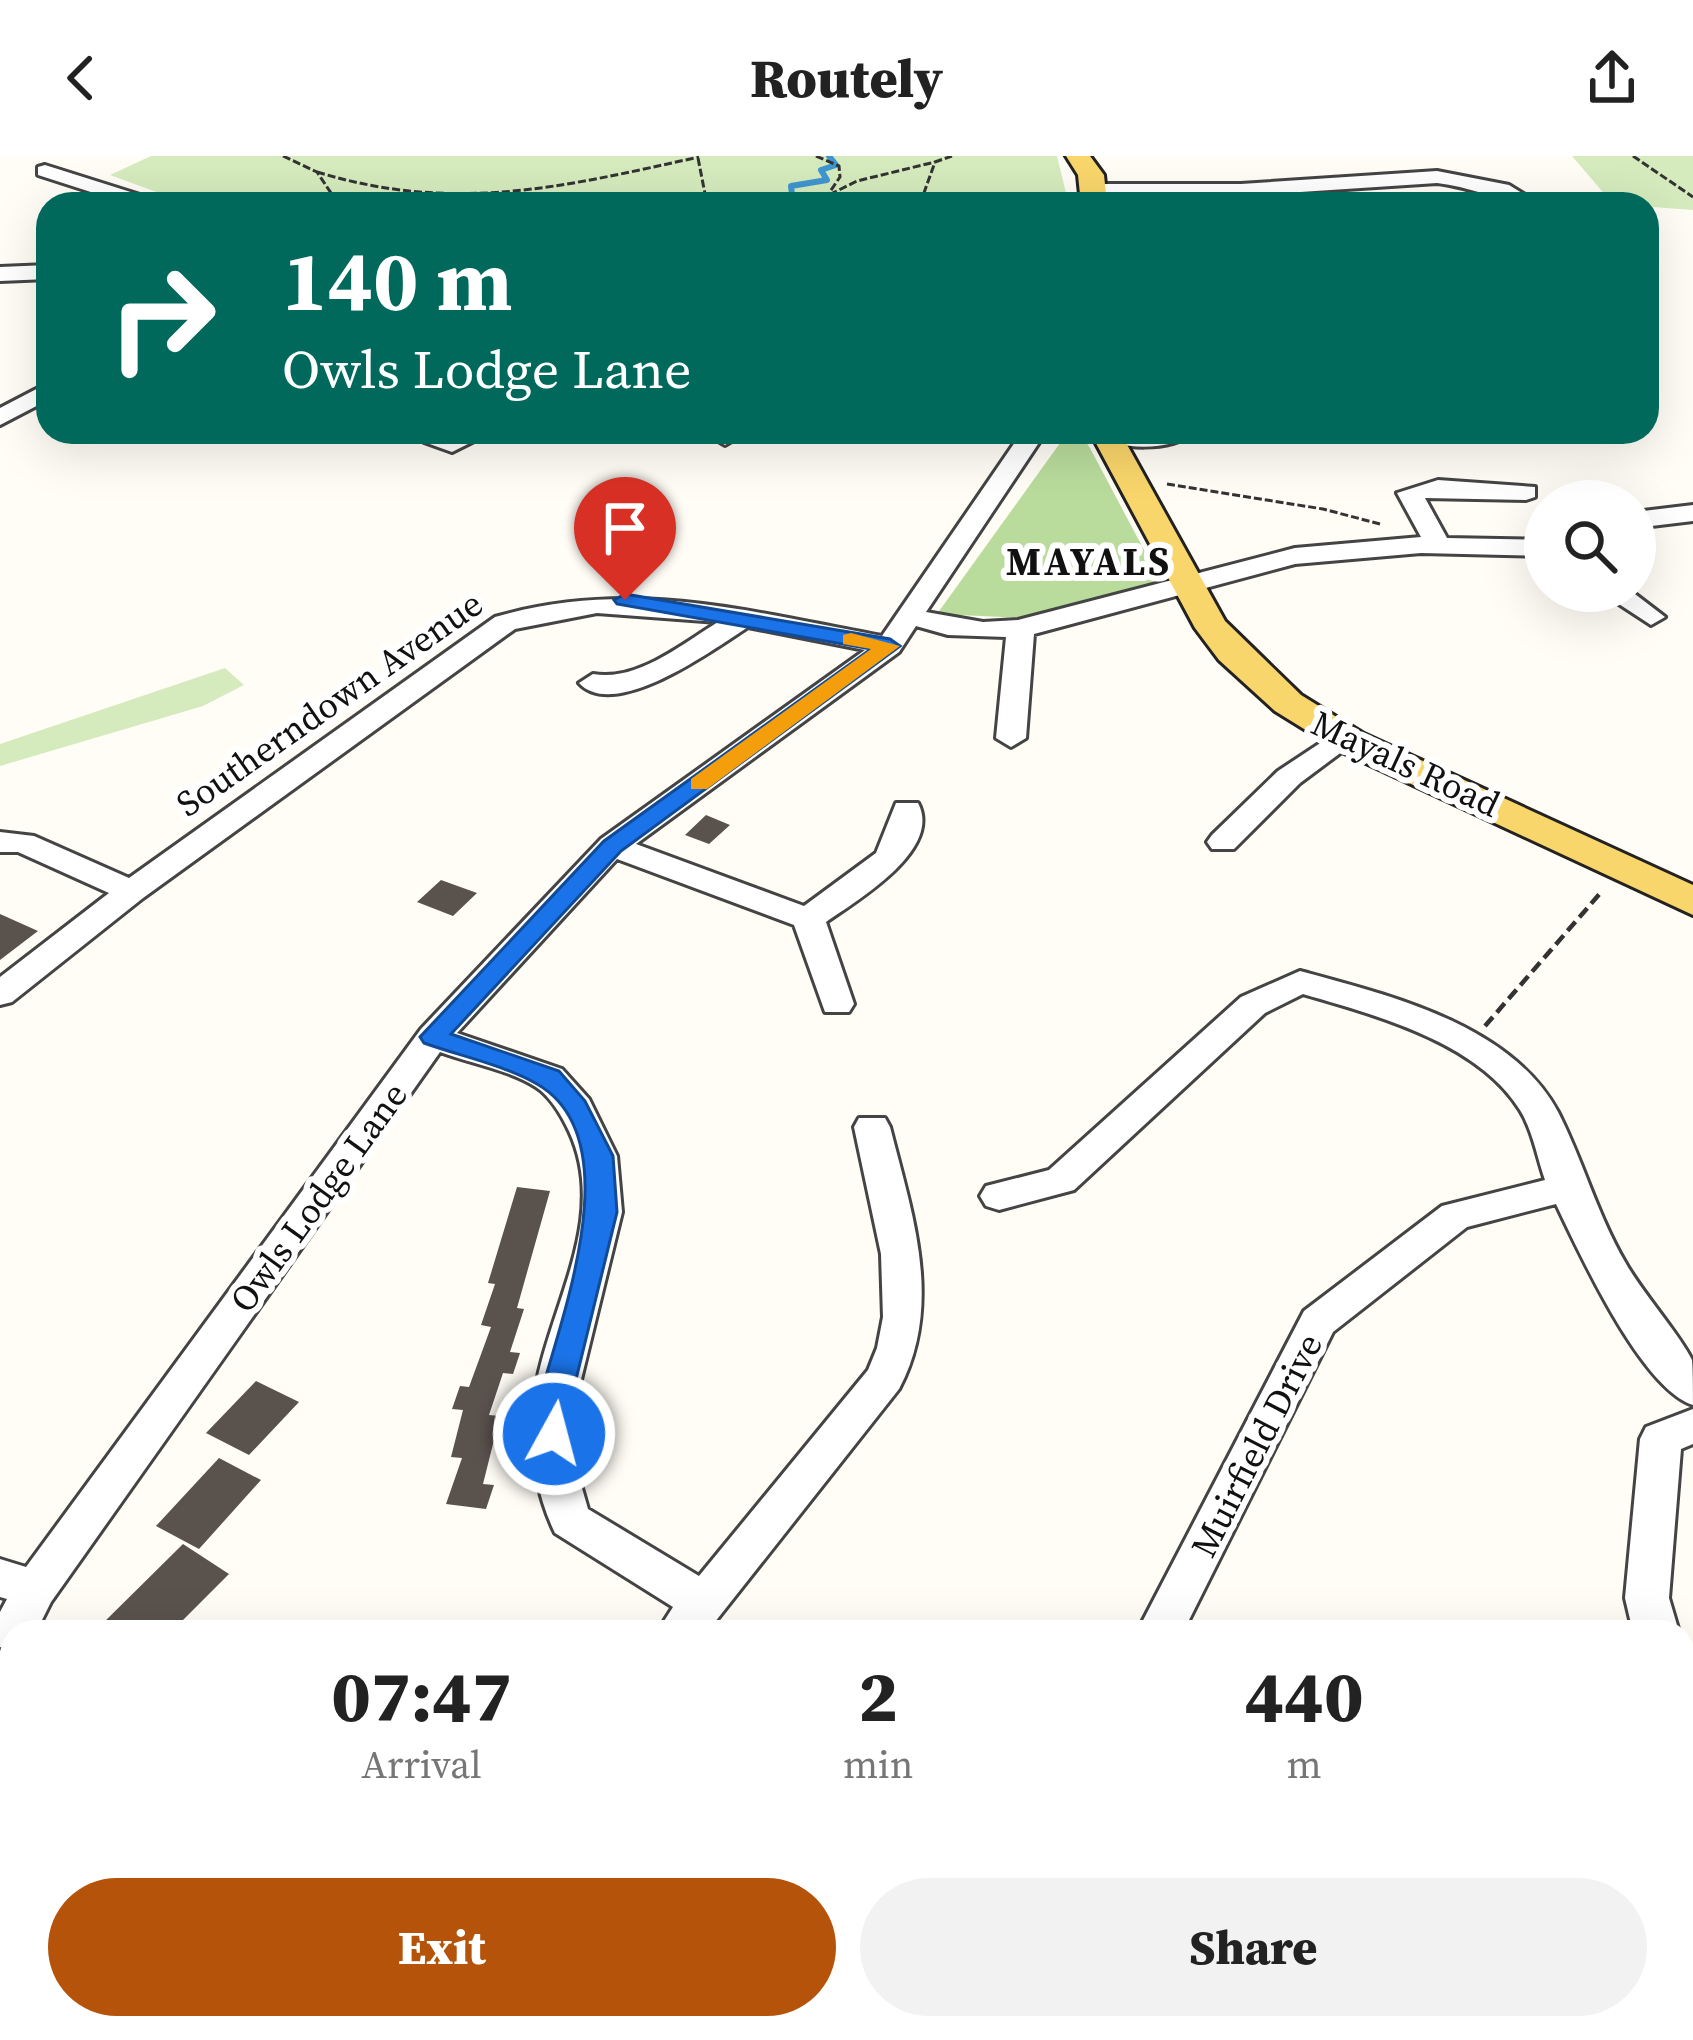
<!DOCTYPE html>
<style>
body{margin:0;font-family:"Source Serif 4",serif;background:#f2f2f2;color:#222;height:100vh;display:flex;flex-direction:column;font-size:45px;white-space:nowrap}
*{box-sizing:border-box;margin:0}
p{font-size:39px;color:#767676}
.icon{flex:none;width:66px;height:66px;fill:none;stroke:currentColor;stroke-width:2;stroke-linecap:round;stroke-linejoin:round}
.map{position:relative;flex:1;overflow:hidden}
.sheet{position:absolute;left:0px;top:1464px;width:1695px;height:420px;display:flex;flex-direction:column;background:#fff;border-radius:36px 36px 0 0;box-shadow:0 12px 48px #0002}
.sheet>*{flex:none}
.top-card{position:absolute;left:36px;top:36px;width:1623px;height:252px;border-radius:36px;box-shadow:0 12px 48px #0002;background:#00695c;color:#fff;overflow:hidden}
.buttons{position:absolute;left:1524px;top:324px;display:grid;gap:24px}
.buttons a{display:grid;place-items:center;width:132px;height:132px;border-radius:50%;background:#fff;box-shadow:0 12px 48px #0002;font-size:60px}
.pin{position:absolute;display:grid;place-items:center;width:102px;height:102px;color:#fff;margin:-123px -51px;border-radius:50% 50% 50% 0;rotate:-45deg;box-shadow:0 0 12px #0007}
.pin .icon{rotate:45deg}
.me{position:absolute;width:132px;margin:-66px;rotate:7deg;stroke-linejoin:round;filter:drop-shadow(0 0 9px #0008)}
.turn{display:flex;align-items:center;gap:42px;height:252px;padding:0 48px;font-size:54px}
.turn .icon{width:156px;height:156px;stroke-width:2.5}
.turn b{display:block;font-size:84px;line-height:102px}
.eta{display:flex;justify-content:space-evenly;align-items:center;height:204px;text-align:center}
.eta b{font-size:72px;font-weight:800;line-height:84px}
.primary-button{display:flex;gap:24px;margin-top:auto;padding:24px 48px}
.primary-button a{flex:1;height:138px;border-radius:72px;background:#b45309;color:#fff;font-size:48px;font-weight:800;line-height:138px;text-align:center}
.primary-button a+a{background:#f2f2f2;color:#222}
header{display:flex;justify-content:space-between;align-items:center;height:156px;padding:0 48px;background:#fff;font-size:54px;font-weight:800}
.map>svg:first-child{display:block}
.green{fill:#d5ebbd}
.forest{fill:#b9dc9c}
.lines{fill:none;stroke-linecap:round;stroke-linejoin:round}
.stream{stroke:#3f96cf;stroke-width:6}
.building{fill:#5a524d}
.minor-casing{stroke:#444;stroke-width:6}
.major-casing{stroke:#222;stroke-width:6}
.path-far1{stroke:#333;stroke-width:3;stroke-dasharray:8 3;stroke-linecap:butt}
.path{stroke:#333;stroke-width:4.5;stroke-dasharray:12 6;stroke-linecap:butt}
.minor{fill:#fff;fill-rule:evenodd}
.major{fill:#f9d66b;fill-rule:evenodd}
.route{fill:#1a73e8;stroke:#114b97;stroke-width:3}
.slow{fill:#f59e0b}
.labels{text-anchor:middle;stroke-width:12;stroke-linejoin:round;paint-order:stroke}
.street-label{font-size:36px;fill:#111;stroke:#fff}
.far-district-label{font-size:39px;font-weight:bold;letter-spacing:3px;fill:#111;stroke:#fff}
</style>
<header><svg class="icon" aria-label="back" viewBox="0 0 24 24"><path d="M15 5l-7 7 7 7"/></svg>Routely<svg class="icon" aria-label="share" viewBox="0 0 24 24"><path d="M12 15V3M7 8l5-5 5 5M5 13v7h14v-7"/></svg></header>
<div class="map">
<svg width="1693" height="1884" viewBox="0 0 1693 1884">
<rect width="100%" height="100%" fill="#fffdf5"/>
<path class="green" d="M151,0H1057L1067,41L1066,48H189L110,19Z
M1572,0H1693V54L1613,48Z
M225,512L244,529L203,550L0,610V588Z
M0,1754L12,1767V1872H121L175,1884H0Z
M1683,1788L1693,1790V1884H1076L1128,1872H1683Z"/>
<path class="forest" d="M1068,276H1079L1090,292L1161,426L1022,462L937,458Z"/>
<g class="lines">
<path class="stream" d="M793,48L791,30L827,24L821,14L836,9L829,0"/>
</g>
<path class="building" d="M706,659L730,669L709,688L685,679Z
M441,724L477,737L453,760L417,746Z
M0,758L38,775L0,804Z
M517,1031L550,1035L517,1152L524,1153L510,1196L520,1197L513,1218L503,1217L489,1259L500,1260L483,1328L494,1329L486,1353L446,1348L462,1302L451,1301L463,1254L452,1253L460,1230L469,1231L491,1171L481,1169L495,1128L488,1127Z
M256,1225L299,1246L249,1299L206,1277Z
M219,1302L261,1324L199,1393L156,1370Z
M183,1388L229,1418L171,1476H94Z"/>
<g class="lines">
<g class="minor-casing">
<path id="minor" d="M45,9L156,44L159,48H128L38,19V11Z
M1437,15L1509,29L1540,48C1505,48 1473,31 1437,27L1241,40H1094L1084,34L1094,28H1241Z
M48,109V123L0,125V111Z
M48,227V244L0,269V252Z
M424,276H492L452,296L424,286Z
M703,276H732L737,282L725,289Z
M1022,276H1046L926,456L983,466L1018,464L1295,392L1421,381L1397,337L1438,324L1535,331V341L1526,344L1425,342L1447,382L1545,384V400L1421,397L1295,408L1034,478L1026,582L1011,591L996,582L1006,481L948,479L916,470L899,496L636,688L804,750L876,697L896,647H918C943,694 856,745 826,766L854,848L849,856H825L794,769L617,703L457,877L562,913L589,943L617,1000L622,1056L575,1248V1308L588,1353L699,1420L868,1214L877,1192L883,1161L881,1098L854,971L859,962H885L890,971C912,1058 944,1148 899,1233L707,1476H657L673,1451L555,1377C536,1338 530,1294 533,1251C542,1159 612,1067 569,975C562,960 550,940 536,931C510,914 469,907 440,896L51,1446L36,1476H12V1495L0,1491V1456L7,1443L0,1441V1403L26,1411L421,873L601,683L865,494L748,471C714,493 615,566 579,527L593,518C637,526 682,488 718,466L597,457L515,473L143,742L12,846L0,849V821L109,737L18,696H0V676L34,680L129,722L495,461C631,422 747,455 882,480Z
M1093,276H1196C1173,295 1116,296 1093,276Z
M1693,349V365L1635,372V356Z
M1599,435H1631L1665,461L1651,469Z
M1340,574L1351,577L1355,583L1351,589L1300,627L1234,693H1212L1207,686L1212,679L1278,615Z
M1300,815C1388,839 1511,868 1558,956C1583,1005 1597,1058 1625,1106C1641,1135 1680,1179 1692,1204C1693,1215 1693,1237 1693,1249C1641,1232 1580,1098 1556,1048L1467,1071L1333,1176L1183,1476H1137L1304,1155L1442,1050L1545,1024C1537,1001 1533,975 1520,954C1478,886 1375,859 1303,838L1265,857L1074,1034L999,1054L986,1050L980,1040L986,1030L1049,1014L1241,841Z
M1693,1253V1288L1681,1293L1669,1442L1679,1476H1633L1625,1442L1640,1283L1646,1271Z
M1683,1555L1693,1559V1642L1683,1638Z"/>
</g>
<g class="major-casing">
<path id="major" d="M1066,0H1090L1104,19L1107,48H1081L1078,19Z
M1090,276H1120L1225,465L1301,539L1364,578L1693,729V759L1338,594L1275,555L1219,504L1195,472Z"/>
</g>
<path class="path-far1" d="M283,0L317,16L333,40L330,48
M816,0L839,10L840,21L827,40
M1633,0L1693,41
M698,2L707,48
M317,16C455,58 562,31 699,1
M828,48L827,40L857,25L935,6
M920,48L935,6L952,0
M1167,328L1323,353L1380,368"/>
<path class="path" d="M1485,870L1603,734"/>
<use href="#minor" class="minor"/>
<use href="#major" class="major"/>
</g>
<path class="route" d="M625,438L890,483L900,490L621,695L451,878L559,915L585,945L613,1000L617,1056L570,1248V1278L554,1290L538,1278V1248C559,1167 633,983 537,928C504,909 460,900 424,887L420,881L604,685L871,493L617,448L614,444Z"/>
<path class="slow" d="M851,477L900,490L707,633H691V623L871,493L843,488V479Z"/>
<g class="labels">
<g class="street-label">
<text transform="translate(329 547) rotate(-35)" y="13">Southerndown Avenue</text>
<text transform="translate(1406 607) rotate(25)" y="13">Mayals Road</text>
<text transform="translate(318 1041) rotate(-54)" y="13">Owls Lodge Lane</text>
<text transform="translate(1256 1289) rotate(-63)" y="13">Muirfield Drive</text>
</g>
<g class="far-district-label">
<text x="1089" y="419">MAYALS</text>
</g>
</g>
</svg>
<div class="buttons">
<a><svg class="icon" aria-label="search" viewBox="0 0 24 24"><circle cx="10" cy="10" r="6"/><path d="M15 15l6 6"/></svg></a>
</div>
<div class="pin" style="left:625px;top:444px;background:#d93025"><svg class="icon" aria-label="arrive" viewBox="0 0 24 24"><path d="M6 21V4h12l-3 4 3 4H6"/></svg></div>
<svg class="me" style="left:554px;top:1278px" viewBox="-20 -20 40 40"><circle r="17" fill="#1a73e8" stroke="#fff" stroke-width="3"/><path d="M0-11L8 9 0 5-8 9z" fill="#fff"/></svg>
<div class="top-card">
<div class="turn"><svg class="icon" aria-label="right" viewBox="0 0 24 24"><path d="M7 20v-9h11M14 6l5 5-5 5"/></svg><div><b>140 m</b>Owls Lodge Lane</div></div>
</div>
<section class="sheet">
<div class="eta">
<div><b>07:47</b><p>Arrival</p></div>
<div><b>2</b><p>min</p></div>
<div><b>440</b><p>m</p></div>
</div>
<div class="primary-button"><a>Exit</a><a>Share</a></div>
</section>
</div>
